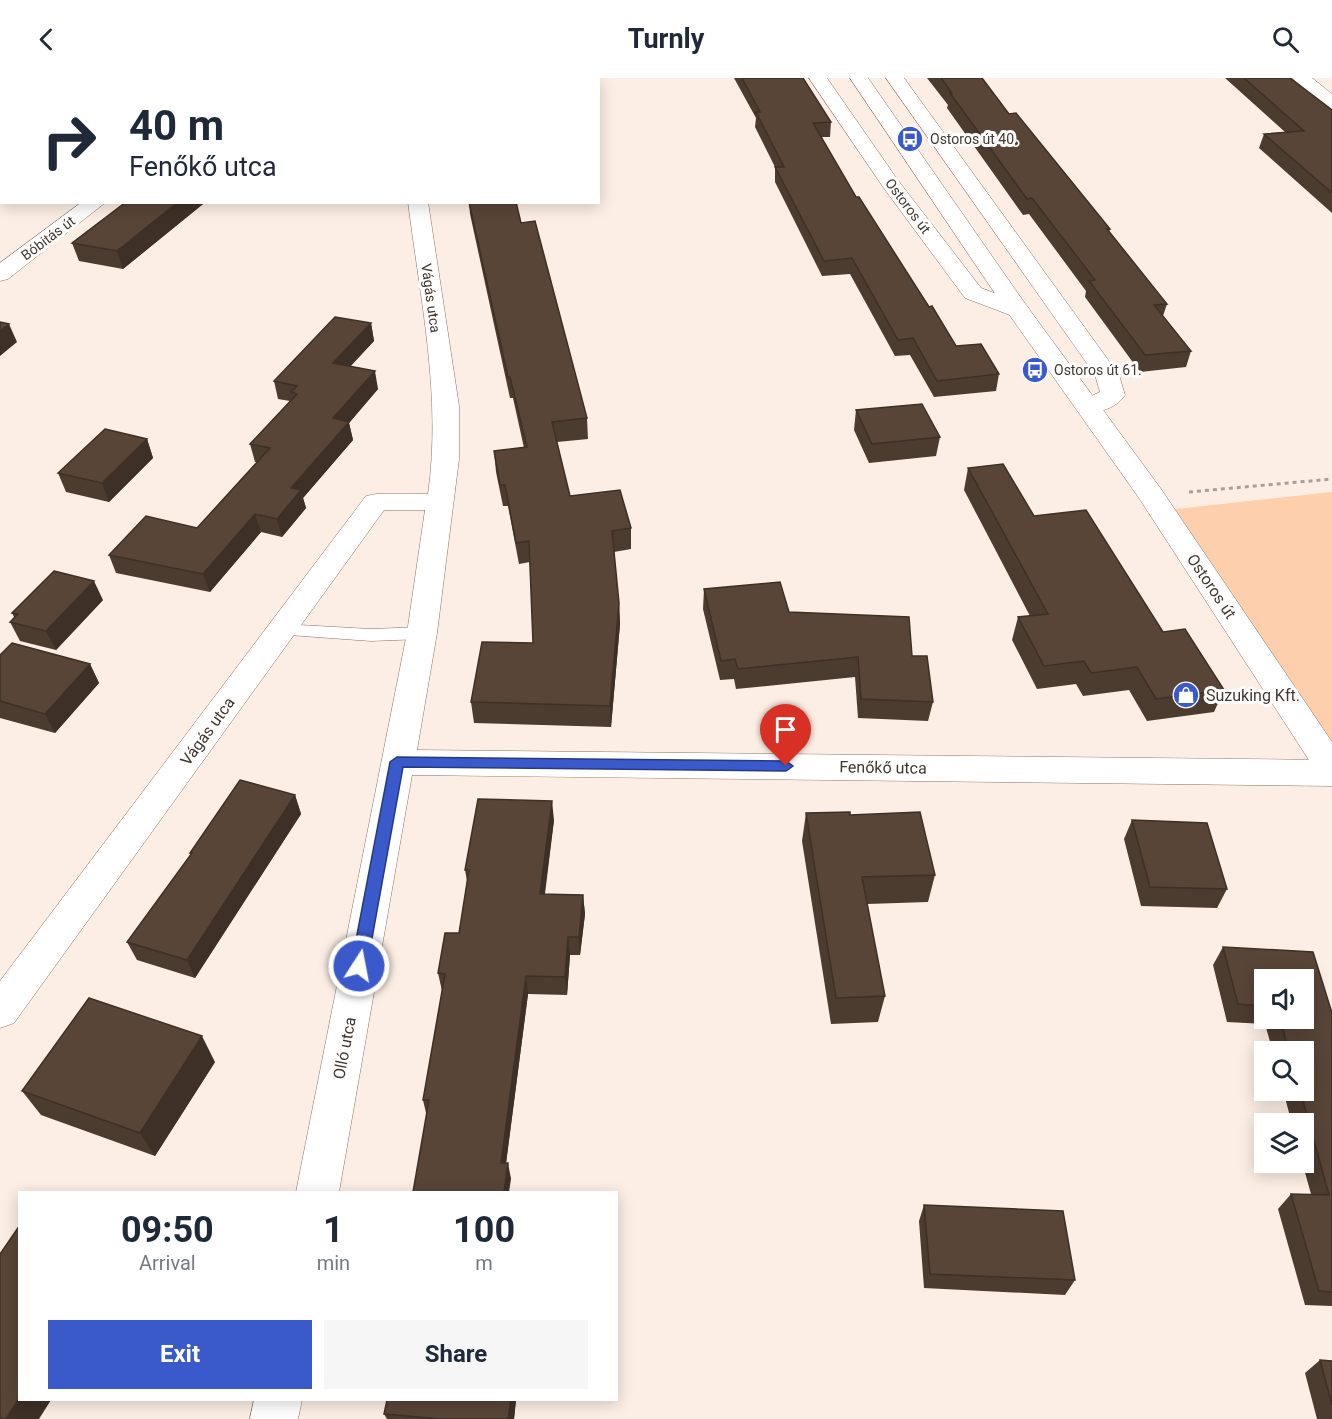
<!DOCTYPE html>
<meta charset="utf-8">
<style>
body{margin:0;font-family:Roboto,sans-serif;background:#f6f6f7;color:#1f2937;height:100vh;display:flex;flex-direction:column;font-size:22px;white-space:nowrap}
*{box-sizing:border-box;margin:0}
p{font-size:20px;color:#747a83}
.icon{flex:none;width:33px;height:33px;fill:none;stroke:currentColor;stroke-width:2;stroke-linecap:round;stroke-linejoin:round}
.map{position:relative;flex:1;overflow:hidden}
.details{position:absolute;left:18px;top:1113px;width:600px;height:210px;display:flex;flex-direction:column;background:#fff;border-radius:0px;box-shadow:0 3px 15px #0003}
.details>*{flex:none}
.banner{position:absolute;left:0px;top:0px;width:600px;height:126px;box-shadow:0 3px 15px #0003;background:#fff;color:#1f2937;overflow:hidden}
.fabs{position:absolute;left:1254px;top:891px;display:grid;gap:12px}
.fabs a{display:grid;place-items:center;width:60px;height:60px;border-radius:0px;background:#fff;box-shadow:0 3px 15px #0003;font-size:30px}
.pin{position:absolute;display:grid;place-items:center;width:51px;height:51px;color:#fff;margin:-62px -26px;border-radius:50% 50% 50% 0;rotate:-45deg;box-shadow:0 0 6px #0007}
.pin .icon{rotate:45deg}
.me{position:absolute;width:66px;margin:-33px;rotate:11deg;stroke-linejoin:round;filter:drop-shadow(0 0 4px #0008)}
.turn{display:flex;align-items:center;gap:21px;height:126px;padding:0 30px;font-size:27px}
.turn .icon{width:78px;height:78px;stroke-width:2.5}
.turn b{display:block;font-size:42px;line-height:51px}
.eta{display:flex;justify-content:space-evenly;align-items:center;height:102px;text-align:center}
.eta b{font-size:36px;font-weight:700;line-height:42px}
.button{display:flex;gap:12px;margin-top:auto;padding:12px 30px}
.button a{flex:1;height:69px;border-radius:0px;background:#3a5acb;color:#fff;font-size:24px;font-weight:700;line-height:69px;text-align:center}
.button a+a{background:#f6f6f7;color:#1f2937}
header{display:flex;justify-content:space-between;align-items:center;height:78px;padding:0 30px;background:#fff;font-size:27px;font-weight:700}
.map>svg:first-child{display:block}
.green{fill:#fecfad}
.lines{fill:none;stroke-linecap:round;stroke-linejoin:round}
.lane-casing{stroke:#877263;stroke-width:1}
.street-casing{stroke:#877263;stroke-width:1}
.secondary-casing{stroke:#877263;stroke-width:1}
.path{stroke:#aa9e96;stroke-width:3;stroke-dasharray:4 4;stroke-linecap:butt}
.lane{fill:#fff;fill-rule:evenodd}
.street{fill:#fff;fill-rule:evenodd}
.secondary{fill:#fff;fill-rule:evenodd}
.wall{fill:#4c3b2f;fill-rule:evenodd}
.shaded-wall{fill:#3e3026}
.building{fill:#584537;stroke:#3e3026;stroke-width:1.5}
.route{fill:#3a5acb;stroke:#263a84;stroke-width:1.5}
.labels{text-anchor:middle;stroke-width:6;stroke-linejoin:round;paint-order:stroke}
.far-poi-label{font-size:14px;fill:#413731;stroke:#fff;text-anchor:start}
.far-street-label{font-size:14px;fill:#413731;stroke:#fff}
.street-label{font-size:16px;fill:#413731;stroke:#fff}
.poi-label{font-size:16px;fill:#413731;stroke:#fff;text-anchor:start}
</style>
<header><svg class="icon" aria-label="back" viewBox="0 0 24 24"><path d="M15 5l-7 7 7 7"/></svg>Turnly<svg class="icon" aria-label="search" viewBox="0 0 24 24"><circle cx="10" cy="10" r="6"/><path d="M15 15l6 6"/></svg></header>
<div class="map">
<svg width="1332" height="1341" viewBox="0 0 1332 1341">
<rect width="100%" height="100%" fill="#fceee4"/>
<path class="green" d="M1332,414V667L1175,431Z"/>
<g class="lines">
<g class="lane-casing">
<path id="lane" d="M281,546L371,551L422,549L428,551L431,555L428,559L422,561L371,563L275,556L272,552L275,548Z"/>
</g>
<g class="street-casing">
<path id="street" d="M253,0H272L252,2Z
M391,0H409V2H391Z
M809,0H827L897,101L981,210L1026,227L1030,232L1026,237L1018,239L1010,237L965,220L883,109Z
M886,0H904L1119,297L1125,317C1117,330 1094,338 1079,334L1075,329L1079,324L1100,314L1095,297Z
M1292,0H1312L1332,16V31L1326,29Z
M82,124H106L8,201L0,203V185Z
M408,124H428L459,328V381L437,555L417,672L1332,682V708L412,697L339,1114H296L407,555L425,432H384L14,945L0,950V903L366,418L376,416H428C442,319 420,220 408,124Z
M254,1322H302L298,1341H250Z"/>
</g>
<g class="secondary-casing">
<path id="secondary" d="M850,0H868L1026,227L1161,411L1332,664V703L1320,699L1139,420L1006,232Z"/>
</g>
<path class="path" d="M1189,414L1332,401"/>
<use href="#lane" class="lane"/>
<use href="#street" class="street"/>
<use href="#secondary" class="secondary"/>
</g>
<path class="wall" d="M0,0H187L185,2H2V120H0Z
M734,0H803L831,44L830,59H821L856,119L956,268L999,296L996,313L934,319L910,277L895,278L850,196L822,198L775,104V89L755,49L756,40Z
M927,0H982L1009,36L1110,151L1109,154L1167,226L1163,238L1191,273L1186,289L1140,294L1085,219L1086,213L1029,136L1023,137L947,30L948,27Z
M1225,0H1290L1332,32V135L1259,70L1264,56L1285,54Z
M126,124H202L203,126L123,191L79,183L72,165Z
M469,124L521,145L587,340L588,361L557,364L570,418L631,450V471L614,474L619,525L620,546L611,649L474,645L471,624L533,565L530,484L519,486L508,428H503L496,394L494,373L524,370L513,320H510L470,136Z
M371,245L374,263L350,288L378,311L349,345L353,362L303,420L306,430L282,459L261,454L210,514L116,495L109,477L197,450L257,384H255L250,366L290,323L278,321L274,303Z
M856,332L940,359L936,378L869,385L854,352Z
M147,361L153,380L109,424L66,414L58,395Z
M968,390L1034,438L1163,554L1224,612L1214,634L1147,643L1129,612L1083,618L1076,606L1037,611L1012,562L1018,539L1030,538L964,412Z
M704,511L789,534L912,578L933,624L928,643L858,640L855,599L736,611L734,601L720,602L703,531Z
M103,522L56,572L20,563L10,544L14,539L12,535Z
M0,577L90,586L99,605L55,655L0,640Z
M295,717L301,736L195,900L137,882L127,864L191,777L190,775Z
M806,735L850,737L935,797L928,824L867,826L885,918L878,944L831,946L802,763Z
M554,742L545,816L583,817L585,836L580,877H570L567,917L528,916L506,1085L511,1101L426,1035L423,1022L442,913L438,895L459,855L467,803L465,792Z
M1132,742L1227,811L1217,830L1141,828L1124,761Z
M1223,869L1332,935V1228L1305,1227L1278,1131L1291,1116H1311L1302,1084H1304V1046H1292L1283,1012H1304V974H1273L1265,946L1227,944L1213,887ZM1264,902L1304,940H1264Z
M215,984L155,1078L41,1037L22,1013Z
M924,1127L1075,1202L1065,1217L924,1210L919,1143Z
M1320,1282L1332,1283V1341H1317L1305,1295Z
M387,1322H516L514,1341H387L384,1336Z"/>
<path class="shaded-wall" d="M159,0H187L185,2H157Z
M178,124H202L203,126L123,191L117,173Z
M371,245L374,263L337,303L333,285Z
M9,246L17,264L0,278V253Z
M375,293L378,311L349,345L353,362L303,420L306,430L282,459L277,441L291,410L333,340Z
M147,361L153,380L109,424L102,405Z
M255,436L261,454L210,514L203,496Z
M94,503L103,522L56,572L46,553Z
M619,525L620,546L611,649L610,628Z
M90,586L99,605L55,655L45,636Z
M295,717L301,736L195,900L187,882Z
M552,723L554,742L542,834L540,816Z
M583,817L585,836L580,877L579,859Z
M568,859L570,877L567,917L565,899Z
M526,898L528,916L504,1101L501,1085Z
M202,958L215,984L155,1078L140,1055Z
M508,1085L511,1101L509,1114H504Z
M20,1319V1322H51L39,1341H6Z
M511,1322H516L514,1341H508Z"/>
<path class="building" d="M0,0H159L157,2H2V104H0Z
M449,0H484L485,2H449Z
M742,0H803L831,44L813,45L856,119H859L929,229L932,228L956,268L981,266L999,296L937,303L913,260L898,262L852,180L824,183L775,89H784L756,34H760Z
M941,0H982L1009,36L1016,35L1110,151H1107L1167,226L1154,227L1191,273L1145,277L1089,203L1095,202L1032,120L1027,121L950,15H952Z
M1244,0H1290L1332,32V115L1264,56L1304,53Z
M126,124H178L117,173L72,165Z
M469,124H516L521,145L535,143L587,340L552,344L570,418L620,412L631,450L612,453L619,525L610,628L471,624L482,564L533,565L529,463L516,465L505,407H500L494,373L527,369L510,299H508Z
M335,239L371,245L333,285L375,293L333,340L349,344L291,410L301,412L277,441L255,436L203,496L109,477L146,438L197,450L270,370L250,366L297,316L291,314L297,308L274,303Z
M0,244L9,246L0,253Z
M922,326L940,359L872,366L856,332Z
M105,351L147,361L102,405L58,395Z
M1003,386L1034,438L1086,432L1163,554L1185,551L1224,612L1156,621L1137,589L1091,595L1084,583L1044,588L1018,539L1048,536L968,390Z
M54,493L94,503L46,553L10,544L18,536L12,535Z
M780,504L789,534L909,539L912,578H927L933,624L861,621L858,579L738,591L735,581L721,583L704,511Z
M12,565L90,586L45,636L0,623V577Z
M240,702L295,717L187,882L127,864L192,775H190Z
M478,721L552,723L540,816L583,817L579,859H568L565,899L526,898L501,1085H508L504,1114H413L429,1022H423L445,896L438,895L445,855H459L469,792H465Z
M850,734V737L920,734L935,797L862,799L885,918L836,920L806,735Z
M1132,742L1207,745L1227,811L1150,809Z
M1223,869L1313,874L1332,935V1214L1319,1213L1291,1116L1329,1117L1300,1012H1304V974H1289L1280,940H1304V902H1264V928L1238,926Z
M89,920L202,958L140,1055L22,1013Z
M924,1127L1063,1133L1075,1202L930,1196Z
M20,1147V1319L6,1341H0V1176Z
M1320,1282L1332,1283V1327Z
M387,1322H511L508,1341H441L384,1336Z"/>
<path class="route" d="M397,679L786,683L793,688L786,693L403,689L367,888L364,893L359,895L353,893L351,888L390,684Z"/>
<defs>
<g id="bus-disc" transform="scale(1.35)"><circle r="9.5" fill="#3a5acb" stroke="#fff"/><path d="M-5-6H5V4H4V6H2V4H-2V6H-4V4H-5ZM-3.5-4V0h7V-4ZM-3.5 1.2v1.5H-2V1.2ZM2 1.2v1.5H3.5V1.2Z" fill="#fff"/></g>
<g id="shop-disc" transform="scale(1.35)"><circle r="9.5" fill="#3a5acb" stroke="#fff"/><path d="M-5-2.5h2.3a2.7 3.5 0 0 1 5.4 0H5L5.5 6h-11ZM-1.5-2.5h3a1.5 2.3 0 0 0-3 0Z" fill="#fff"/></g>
</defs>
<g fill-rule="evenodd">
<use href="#bus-disc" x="910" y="61"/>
<use href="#bus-disc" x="1035" y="292"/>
<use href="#shop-disc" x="1186" y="617"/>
</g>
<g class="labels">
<g class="far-poi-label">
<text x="930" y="66">Ostoros út 40.</text>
<text x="1054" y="297">Ostoros út 61.</text>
</g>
<g class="far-street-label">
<text transform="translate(908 128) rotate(53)" y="5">Ostoros út</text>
<text transform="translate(48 160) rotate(-37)" y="5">Bóbitás út</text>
<text transform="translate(431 220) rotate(82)" y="5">Vágás utca</text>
</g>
<g class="street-label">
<text transform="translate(1212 508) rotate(56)" y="6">Ostoros út</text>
<text transform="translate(207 653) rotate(-54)" y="6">Vágás utca</text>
<text transform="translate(883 689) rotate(1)" y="6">Fenőkő utca</text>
<text transform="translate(344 970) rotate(-79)" y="6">Olló utca</text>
</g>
<g class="poi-label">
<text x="1206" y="623">Suzuking Kft.</text>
</g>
</g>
</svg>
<div class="fabs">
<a><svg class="icon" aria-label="sound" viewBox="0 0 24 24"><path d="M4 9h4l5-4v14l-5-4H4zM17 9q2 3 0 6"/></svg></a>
<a><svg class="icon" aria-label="search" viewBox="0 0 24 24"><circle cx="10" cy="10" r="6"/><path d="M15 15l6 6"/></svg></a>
<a><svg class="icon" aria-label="layers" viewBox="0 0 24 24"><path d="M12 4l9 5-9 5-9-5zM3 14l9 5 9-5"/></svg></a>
</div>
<div class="pin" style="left:786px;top:688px;background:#d93025"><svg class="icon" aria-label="arrive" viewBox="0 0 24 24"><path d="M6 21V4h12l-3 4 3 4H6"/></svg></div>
<svg class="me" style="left:359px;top:888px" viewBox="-20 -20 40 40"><circle r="17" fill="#3a5acb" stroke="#fff" stroke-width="3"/><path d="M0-11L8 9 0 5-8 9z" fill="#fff"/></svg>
<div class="banner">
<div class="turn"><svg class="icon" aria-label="right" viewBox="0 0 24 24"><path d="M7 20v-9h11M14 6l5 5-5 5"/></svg><div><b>40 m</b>Fenőkő utca</div></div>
</div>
<section class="details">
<div class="eta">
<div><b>09:50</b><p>Arrival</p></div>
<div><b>1</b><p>min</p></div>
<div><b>100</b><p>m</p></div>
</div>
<div class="button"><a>Exit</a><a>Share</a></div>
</section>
</div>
